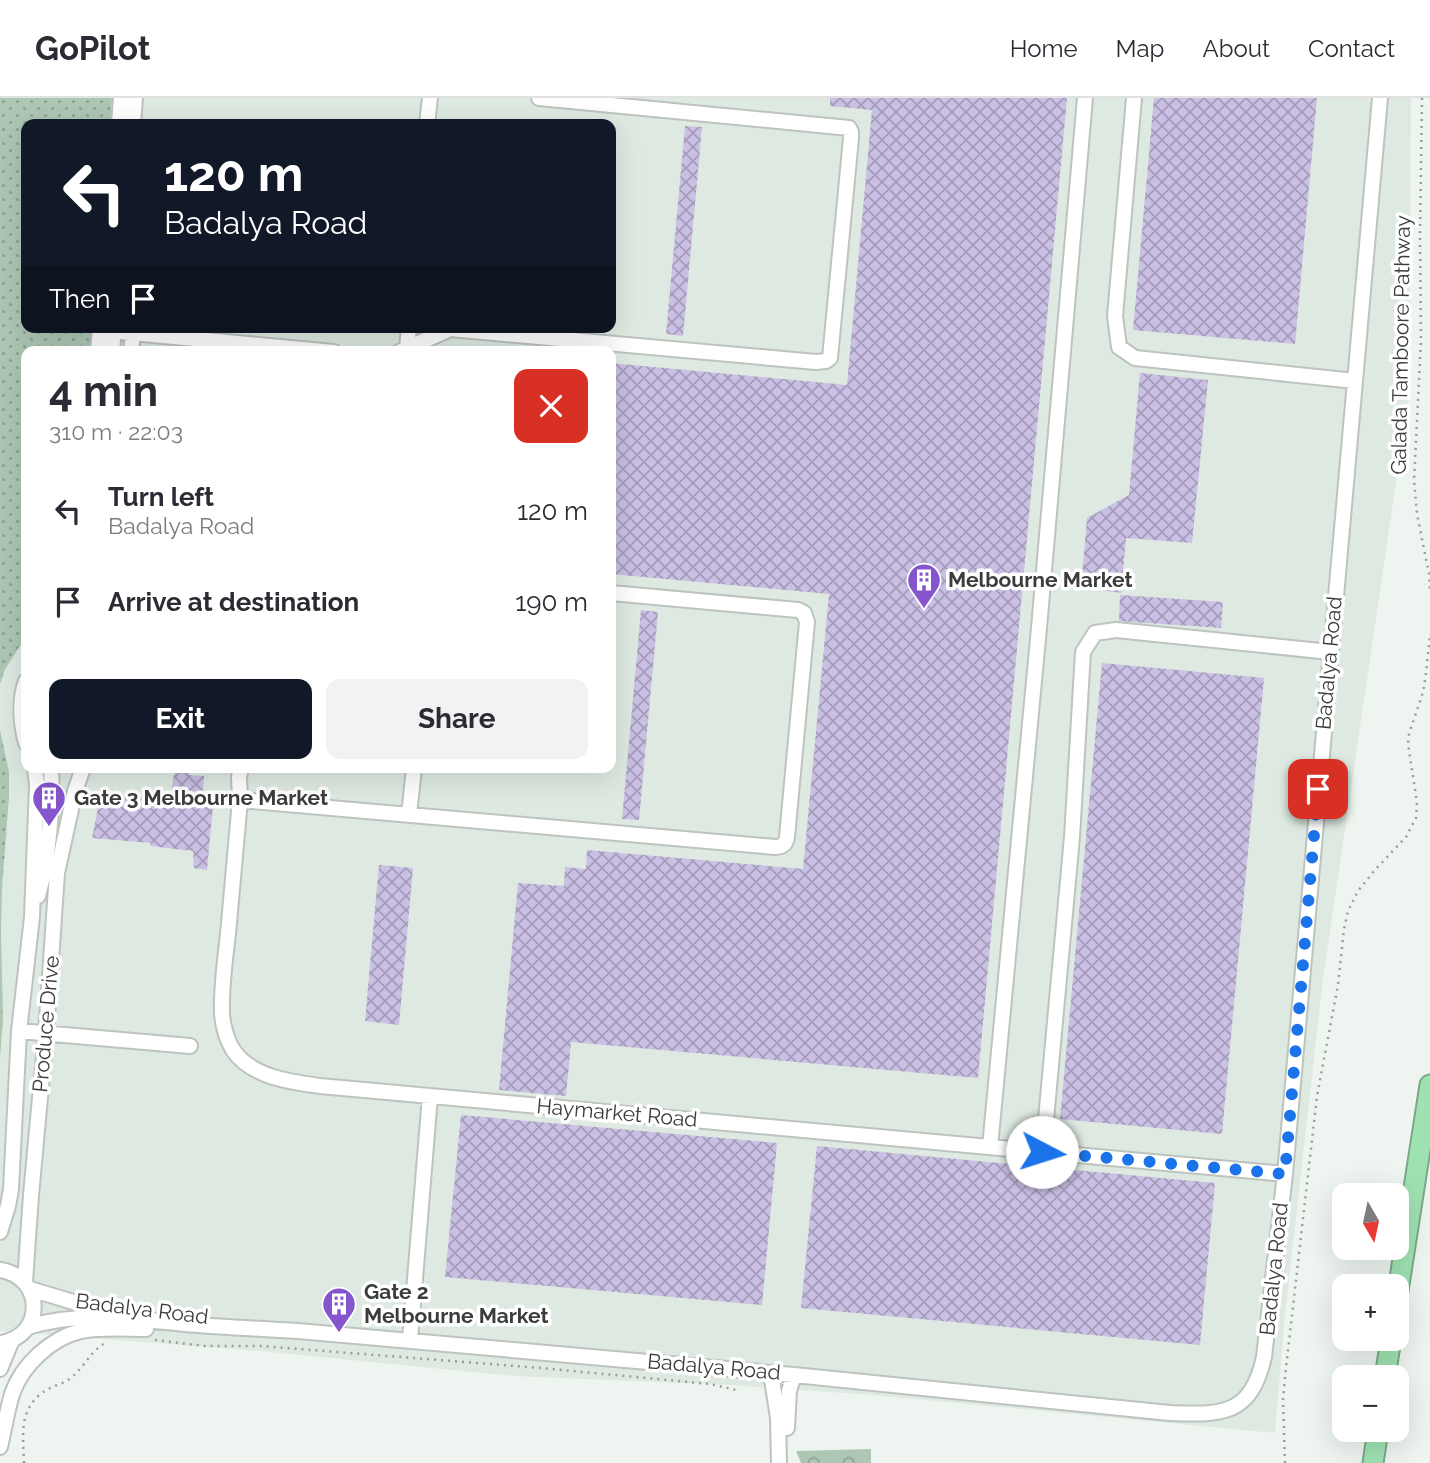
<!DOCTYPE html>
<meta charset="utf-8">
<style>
body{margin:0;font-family:Raleway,sans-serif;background:#f2f2f3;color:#2b2b33;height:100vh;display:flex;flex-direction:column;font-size:26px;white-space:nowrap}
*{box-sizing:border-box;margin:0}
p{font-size:23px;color:#7c7c81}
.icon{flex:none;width:38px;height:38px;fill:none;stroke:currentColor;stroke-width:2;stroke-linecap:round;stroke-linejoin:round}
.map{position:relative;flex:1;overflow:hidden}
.panel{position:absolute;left:21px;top:248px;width:595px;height:427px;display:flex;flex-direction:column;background:#fff;border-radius:14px;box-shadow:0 7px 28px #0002}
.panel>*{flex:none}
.banner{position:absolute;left:21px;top:21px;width:595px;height:214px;border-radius:14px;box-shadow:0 7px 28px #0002;background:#111827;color:#fff;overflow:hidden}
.needle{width:46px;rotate:171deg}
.fabs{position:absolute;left:1332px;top:1085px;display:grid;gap:14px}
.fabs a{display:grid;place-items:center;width:77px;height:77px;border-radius:14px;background:#fff;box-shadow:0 7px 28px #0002;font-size:35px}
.pin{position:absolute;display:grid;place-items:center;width:60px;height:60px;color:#fff;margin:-30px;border-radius:14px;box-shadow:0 4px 10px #0006}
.me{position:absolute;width:77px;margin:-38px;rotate:95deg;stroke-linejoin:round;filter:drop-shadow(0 0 5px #0008)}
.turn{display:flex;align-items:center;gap:24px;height:147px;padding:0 28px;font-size:32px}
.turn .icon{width:91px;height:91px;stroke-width:2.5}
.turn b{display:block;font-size:49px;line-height:60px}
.then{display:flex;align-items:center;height:66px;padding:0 28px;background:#0003;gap:14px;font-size:26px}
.round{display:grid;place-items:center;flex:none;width:74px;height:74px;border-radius:14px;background:#f2f2f3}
.head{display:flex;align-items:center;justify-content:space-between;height:119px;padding:0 28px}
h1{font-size:42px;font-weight:700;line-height:52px}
.primary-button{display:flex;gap:14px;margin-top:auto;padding:14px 28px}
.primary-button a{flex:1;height:80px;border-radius:14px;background:#111827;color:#fff;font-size:28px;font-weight:700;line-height:80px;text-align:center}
.primary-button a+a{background:#f2f2f3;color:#2b2b33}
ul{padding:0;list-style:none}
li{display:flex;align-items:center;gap:21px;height:91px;padding:0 28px}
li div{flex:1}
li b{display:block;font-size:26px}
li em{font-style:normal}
header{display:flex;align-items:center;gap:42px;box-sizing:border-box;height:98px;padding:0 35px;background:#fff;border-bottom:2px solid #e1e1e2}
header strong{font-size:33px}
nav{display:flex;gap:38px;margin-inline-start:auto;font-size:24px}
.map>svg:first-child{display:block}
.built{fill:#deeae1;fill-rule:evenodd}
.grass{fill:url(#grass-dots)}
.park{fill:url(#park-crowns)}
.building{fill:url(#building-cross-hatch)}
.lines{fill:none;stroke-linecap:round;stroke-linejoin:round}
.minor-casing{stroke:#bdc3be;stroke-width:18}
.highway-casing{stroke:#7ca889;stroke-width:23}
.path{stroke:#999d9a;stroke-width:2.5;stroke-dasharray:2 5;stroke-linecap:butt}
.minor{stroke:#fff;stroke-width:14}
.highway{stroke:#9fe2b2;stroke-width:19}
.route{stroke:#1a73e8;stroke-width:12;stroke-dasharray:0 21.6}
.labels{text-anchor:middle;stroke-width:7;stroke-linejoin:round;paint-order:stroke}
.street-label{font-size:21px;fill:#3b3d3c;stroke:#fff}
.poi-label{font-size:21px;font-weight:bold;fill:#3b3d3c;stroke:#fff;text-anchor:start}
</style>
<header>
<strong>GoPilot</strong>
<nav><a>Home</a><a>Map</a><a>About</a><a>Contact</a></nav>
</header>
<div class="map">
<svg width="1430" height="1365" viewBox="0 0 1430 1365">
<defs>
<pattern id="grass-dots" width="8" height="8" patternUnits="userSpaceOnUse" patternTransform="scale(1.75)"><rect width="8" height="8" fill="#adc7b4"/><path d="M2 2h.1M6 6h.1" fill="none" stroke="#8ea394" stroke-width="1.8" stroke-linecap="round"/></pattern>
<pattern id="park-crowns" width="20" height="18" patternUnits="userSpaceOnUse" patternTransform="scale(1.75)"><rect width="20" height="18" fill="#adc7b4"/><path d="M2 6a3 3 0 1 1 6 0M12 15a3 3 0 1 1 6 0" fill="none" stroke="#8ea394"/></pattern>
<pattern id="building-cross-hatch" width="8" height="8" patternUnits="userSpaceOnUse" patternTransform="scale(1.75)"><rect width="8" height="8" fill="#cabfe4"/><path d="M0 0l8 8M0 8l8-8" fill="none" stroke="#a59cba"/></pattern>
</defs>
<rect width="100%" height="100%" fill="#eef5f0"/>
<path class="built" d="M0,0H1411L1410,289L1323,881L1285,1217L1275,1335L872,1297L729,1287L513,1278L260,1253L0,1233ZM26,26H611V229H26ZM26,254H611V670H26Z"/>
<path class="grass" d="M0,0H112L110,26H26V229H92L90,254H26V539L5,571L0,586Z
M0,632L9,674V699L2,790L1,835L3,920L0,961Z"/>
<path class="park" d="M871,1351V1365H801L796,1353Z"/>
<path class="building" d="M830,0H1067L978,980L571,944L566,998L499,992L518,785L564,788L565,769L586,771L587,752L803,771L829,496L611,476V265L847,287L872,12L830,8Z
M1154,0H1317L1295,246L1133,232Z
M685,28L702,29L683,238L666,236Z
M1140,275L1208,282L1192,445L1126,440L1121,495L1081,489L1087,420L1129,397Z
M1120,497L1223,504L1221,530L1119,523Z
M641,512L658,514L639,722L622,721Z
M1102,565L1264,580L1222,1036L1060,1021Z
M175,670H189V677L204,678L202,707L213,708L207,772L194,770L193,753L150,748L151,745L92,740L99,705L105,706L106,699H109L110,695L151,699V694L171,695Z
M379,767L413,770L399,927L365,923Z
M461,1017L777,1045L762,1207L445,1179Z
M817,1048L1215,1085L1200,1247L801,1210Z"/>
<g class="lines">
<g class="minor-casing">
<path id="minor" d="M1134,0L1115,218L1119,249L1135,260L1355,283
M119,26L121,0
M133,26L135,0
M427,26L430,0
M100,232L334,254
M407,251L409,229
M98,254L100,229
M112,254L114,229
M131,254L133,235
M399,254L450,231L816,264L826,263L830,260L851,40V34L849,30L539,0
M26,583C19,602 21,626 26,645
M241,670L239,679L240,702C236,746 232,791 228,836C225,862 221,889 222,916C223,928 227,942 233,952C251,979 290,984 320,988L1285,1076
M240,702L775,749C782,749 786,746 787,739L807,524L804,515L798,512L611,495
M409,717L414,670
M38,798C49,759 53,710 51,670
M19,933L190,948
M990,1049L1039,530L1085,0
M1043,1054L1072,739L1083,554L1095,535L1116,532L1330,554
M0,1134L8,1108L11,1091L19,933L32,819L37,687L35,670
M0,1172C45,1179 45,1239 0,1245
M25,1184L31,1097L46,935L57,775L75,693L83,670
M30,1191L90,1209L113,1211
M28,1229C80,1213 131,1221 184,1226C222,1229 260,1231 298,1233L794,1277L1170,1315C1221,1317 1251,1318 1264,1259L1285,1076L1380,0
M410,1242L430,998
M0,1271L12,1242
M771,1275L778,1320L779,1365
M787,1330L789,1293L794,1277
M0,1349C4,1332 7,1313 12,1296C22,1267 51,1240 81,1233C102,1229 125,1231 146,1231"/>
</g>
<g class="highway-casing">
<path id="highway" d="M1396,1206L1430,987
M1385,1279L1391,1241
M1373,1365L1378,1332"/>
</g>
<path class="path" d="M1422,0L1420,138L1421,243L1414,382L1417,416L1429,476L1430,494
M155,1242L204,1248H261L541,1270L710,1286L736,1292
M24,1365C23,1336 18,1308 48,1291C56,1287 65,1285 72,1279C86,1267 90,1253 107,1244
M1285,1365L1283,1301L1286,1270L1317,998L1338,887L1344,831L1348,813L1358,793L1374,773L1406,739L1416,720L1417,704L1408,646L1409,636L1423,594L1426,575L1430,537"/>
<use href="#minor" class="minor"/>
<use href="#highway" class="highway"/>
</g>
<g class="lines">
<path class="route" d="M1042,1054L1285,1076L1318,691"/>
</g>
<defs>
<g id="building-pin" transform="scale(1.75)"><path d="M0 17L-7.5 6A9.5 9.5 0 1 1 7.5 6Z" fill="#8555cd" stroke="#fff"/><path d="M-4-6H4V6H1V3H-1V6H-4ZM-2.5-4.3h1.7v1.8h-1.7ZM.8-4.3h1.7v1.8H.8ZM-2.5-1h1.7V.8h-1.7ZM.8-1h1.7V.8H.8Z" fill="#fff"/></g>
</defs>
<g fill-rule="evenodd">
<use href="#building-pin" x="924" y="482"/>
<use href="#building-pin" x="49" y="700"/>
<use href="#building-pin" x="339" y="1206"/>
</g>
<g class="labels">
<g class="street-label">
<text transform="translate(1401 247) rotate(-89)" y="7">Galada Tamboore Pathway</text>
<text transform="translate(1329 565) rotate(-85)" y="7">Badalya Road</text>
<text transform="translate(46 926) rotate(-85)" y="7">Produce Drive</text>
<text transform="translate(617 1015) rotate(5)" y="7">Haymarket Road</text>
<text transform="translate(1274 1171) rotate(-84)" y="7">Badalya Road</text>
<text transform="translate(142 1211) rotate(7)" y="7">Badalya Road</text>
<text transform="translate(714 1269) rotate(5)" y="7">Badalya Road</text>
</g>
<g class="poi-label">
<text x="948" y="489">Melbourne Market</text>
<text x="74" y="707">Gate 3 Melbourne Market</text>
<text x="364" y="1201">Gate 2<tspan x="364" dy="24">Melbourne Market</tspan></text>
</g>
</g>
</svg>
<div class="fabs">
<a><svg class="needle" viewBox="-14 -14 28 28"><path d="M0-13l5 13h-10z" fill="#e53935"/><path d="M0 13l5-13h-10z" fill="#7c7c81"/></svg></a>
<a>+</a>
<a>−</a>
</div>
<div class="pin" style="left:1318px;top:691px;background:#d93025"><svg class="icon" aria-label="arrive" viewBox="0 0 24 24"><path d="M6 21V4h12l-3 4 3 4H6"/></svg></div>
<svg class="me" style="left:1042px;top:1054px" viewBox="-20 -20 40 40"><circle r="19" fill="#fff"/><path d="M0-13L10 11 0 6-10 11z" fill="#1a73e8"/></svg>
<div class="banner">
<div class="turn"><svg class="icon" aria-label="left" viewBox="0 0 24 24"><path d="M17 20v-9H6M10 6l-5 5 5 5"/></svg><div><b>120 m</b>Badalya Road</div></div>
<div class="then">Then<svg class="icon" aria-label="arrive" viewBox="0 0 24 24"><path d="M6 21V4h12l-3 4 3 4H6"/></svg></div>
</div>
<section class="panel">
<div class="head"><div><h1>4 min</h1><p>310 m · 22:03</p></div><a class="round" style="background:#d93025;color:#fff"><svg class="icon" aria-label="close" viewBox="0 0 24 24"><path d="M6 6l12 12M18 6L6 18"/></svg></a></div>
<ul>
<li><svg class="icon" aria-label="left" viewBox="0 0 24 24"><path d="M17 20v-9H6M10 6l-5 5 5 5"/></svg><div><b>Turn left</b><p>Badalya Road</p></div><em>120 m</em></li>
<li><svg class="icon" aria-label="arrive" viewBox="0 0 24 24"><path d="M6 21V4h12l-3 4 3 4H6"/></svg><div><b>Arrive at destination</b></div><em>190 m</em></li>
</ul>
<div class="primary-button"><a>Exit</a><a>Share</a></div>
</section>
</div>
